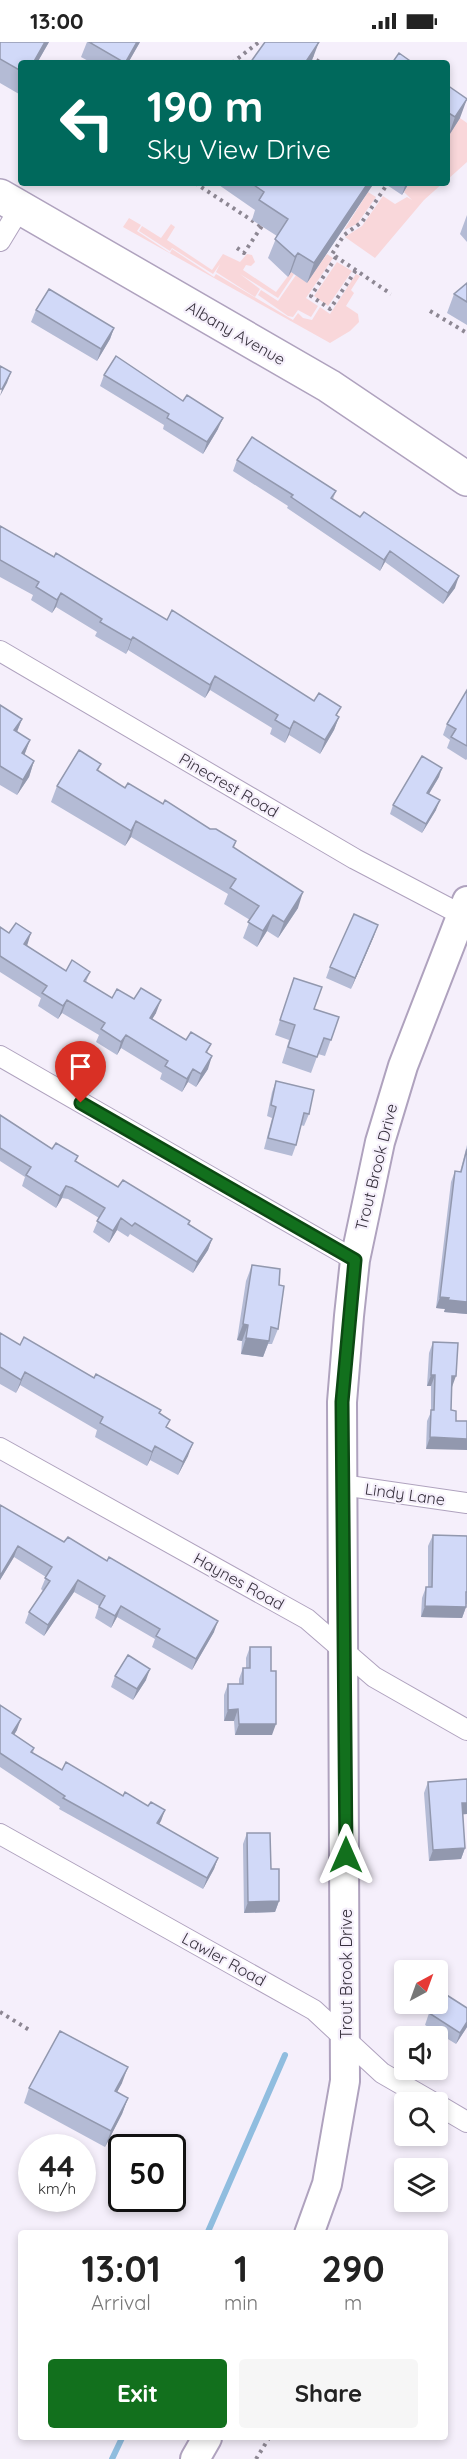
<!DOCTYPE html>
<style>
body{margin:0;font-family:Quicksand,sans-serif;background:#f6f6f6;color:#222;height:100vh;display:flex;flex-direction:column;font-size:22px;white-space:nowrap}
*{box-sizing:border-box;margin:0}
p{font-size:20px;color:#767676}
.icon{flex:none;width:33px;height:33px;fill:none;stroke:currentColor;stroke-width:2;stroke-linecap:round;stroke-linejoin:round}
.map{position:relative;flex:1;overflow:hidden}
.side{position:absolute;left:18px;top:2188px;width:430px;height:210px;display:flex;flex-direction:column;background:#fff;border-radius:6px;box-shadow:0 3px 9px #0003}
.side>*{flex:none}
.hud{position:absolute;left:18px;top:18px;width:432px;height:126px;border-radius:6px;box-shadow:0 3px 9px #0003;background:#00695c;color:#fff;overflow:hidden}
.needle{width:39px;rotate:41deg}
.fabs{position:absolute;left:394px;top:1918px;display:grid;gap:12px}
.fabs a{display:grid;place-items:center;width:54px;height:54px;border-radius:6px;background:#fff;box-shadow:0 3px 9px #0003;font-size:30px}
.speed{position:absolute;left:18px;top:2092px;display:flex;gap:12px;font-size:30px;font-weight:700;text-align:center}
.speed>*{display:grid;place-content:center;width:78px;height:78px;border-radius:50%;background:#fff;box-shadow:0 3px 9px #0003;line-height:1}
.speed small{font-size:15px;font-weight:400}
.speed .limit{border:3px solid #111;border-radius:9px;background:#fff;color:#111}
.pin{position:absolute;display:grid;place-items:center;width:51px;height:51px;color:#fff;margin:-62px -26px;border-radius:50% 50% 50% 0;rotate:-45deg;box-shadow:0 0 6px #0007}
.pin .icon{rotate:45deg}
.me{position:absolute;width:66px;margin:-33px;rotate:0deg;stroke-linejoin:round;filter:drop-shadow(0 0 4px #0008)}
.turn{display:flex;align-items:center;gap:21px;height:126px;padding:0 30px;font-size:27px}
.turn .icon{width:78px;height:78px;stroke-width:2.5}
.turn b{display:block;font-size:42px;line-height:51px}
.eta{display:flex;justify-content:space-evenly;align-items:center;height:102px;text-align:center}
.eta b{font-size:36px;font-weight:800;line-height:42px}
.cta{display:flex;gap:12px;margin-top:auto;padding:12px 30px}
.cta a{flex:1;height:69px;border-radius:6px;background:#12701d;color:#fff;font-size:24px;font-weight:800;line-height:69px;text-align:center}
.cta a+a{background:#f6f6f6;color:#222}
.status{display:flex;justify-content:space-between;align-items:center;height:42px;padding:0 30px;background:#fff;direction:ltr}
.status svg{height:16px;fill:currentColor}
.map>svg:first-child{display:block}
.green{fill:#f9d7da}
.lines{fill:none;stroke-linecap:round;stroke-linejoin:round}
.stream{stroke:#90bddf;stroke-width:6}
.minor-casing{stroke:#afa2be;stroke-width:22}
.secondary-casing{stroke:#afa2be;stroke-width:32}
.trunk-casing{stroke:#afa2be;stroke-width:36}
.path{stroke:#8d8793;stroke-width:4;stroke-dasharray:3 4.5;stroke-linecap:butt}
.minor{stroke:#fff;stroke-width:20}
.secondary{stroke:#fff;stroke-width:28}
.trunk{stroke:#fff;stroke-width:33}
.wall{fill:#b4bbd5}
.shaded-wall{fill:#9298ae}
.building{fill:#d1d9f8;stroke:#9298ae;stroke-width:1.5}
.route-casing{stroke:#0c4913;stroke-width:15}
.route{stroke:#12701d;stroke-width:10}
.labels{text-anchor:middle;stroke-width:4.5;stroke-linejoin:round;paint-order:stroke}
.street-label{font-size:16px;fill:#37313d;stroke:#f5effb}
</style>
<div class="status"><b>13:00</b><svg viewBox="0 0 49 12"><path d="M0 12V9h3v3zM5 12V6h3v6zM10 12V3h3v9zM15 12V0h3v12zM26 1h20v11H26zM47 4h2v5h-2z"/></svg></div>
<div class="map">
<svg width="467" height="2417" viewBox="0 0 467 2417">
<rect width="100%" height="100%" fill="#f5effb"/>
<path class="green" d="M460,76L467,81V120L447,138V94Z
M409,141H443L424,158L375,216L345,195L362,184L383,154L395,162L407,155L412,158L404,150Z
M368,150L376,155L357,182L344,188Z
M129,176L141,183L137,189L170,211L172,207L214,235L216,232L293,278L298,271L303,276L312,278L320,265L330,272L356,232L360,234L351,248L354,251L346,264L358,272L359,280L350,289L330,301L123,185Z
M171,182L175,185L167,198L212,228L223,212L240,220L247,212L252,213L255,220L251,224L246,223L243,228L276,250L291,230L294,232L278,256L240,232L260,247L255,255L216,230L220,222L213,232L172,206L170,209L139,189L142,184L161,196Z
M327,212L333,216L306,256L318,264L311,275L298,268L293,275L288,274L258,253L261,248L278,259L296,233L307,240Z
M337,220L352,229L328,264L314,254Z"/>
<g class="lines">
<path class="stream" d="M207,2192L285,2013
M112,2417L122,2396"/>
<g class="minor-casing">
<path id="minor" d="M0,199L20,166
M0,609L355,817L460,872
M0,1014L355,1218
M0,1406L307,1577L374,1635L467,1688
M342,1443L467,1461
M0,1792L314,1968L382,2031L434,2061
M438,2063L467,2080"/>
</g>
<g class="secondary-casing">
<path id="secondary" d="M309,2192L327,2142L345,2039L342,1360L349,1274L355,1218L380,1100L403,1024L467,859
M195,2417L207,2396"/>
</g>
<g class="trunk-casing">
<path id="trunk" d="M0,154L329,344L467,437"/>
</g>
<path class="path" d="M310,14L321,21
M232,21L259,0
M195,141L262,185
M381,141L386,144L362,180L344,193L332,212L391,252
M237,206L244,211L262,184
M336,215L311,254L330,267L356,228
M430,269L467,291
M0,1970L31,1989
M256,2417L269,2396"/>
<use href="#minor" class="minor"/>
<use href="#secondary" class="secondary"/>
<use href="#trunk" class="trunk"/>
</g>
<path class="wall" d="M0,0H49L37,21H21V49L19,52L0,41Z
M87,0H140L128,21H92L81,15Z
M447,43L460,76L448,95L447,94Z
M216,141H374L307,241L291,230L288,235L268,216L277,194L252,178L255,168Z
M384,141H409L402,153Z
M467,173V200L460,192Z
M467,241V283L447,271L454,252Z
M36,268L114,286L110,297L97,319L31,280Z
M104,333L218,387L203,412L163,387L164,383L100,344Z
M237,418L336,449L333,457L455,546L443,562L385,520L380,529L287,466L288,464L233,429Z
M0,484L339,675L334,688L320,712L289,693L285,701L270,692L272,686L210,648L205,656L128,608L126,612L95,594L97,590L56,565L52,571L31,558L33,553L0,535Z
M467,648V717L466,718L447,706L450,698L443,693L447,682Z
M0,663L22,677L17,690L30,698L24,713L34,719L29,735L17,753L0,743Z
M101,722L98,729L125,746L163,762L210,787L236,799L234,806L298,866L278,896L267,889L257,905L243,896L250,878L224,862L228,852L131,795L125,804L51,760L57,744Z
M439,735L429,752L436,768L422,791L390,772L393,763Z
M0,885L27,904L66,929L90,930L86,940L112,956L156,971L152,977L186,998L211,1002L207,1011L208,1027L196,1045L188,1040L182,1050L160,1037L162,1031L121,1006L117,1013L96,1000L99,993L62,971L58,977L38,964L41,956L0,930Z
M374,894L351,947L326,936L330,925Z
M289,951L314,967L339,975L325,1014L318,1012L311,1031L282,1021L289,998L275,993Z
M276,1039L309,1072L304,1084L301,1083L296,1103L292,1114L264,1107L272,1076L267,1074L272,1050Z
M0,1073L52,1107L78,1114L76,1119L118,1145L190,1179L189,1182L212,1197L208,1208L193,1231L130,1192L128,1195L117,1188L109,1201L93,1190L99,1176L68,1157L62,1156L56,1166L22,1144L25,1135L0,1119Z
M467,1103V1272L444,1270L445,1267L436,1266L451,1140L455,1129L460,1130Z
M252,1223L279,1243L278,1287L272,1302H268L263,1315L241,1312L242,1299L237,1298L246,1239Z
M0,1291L20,1303L94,1336L159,1372L167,1386L188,1414L178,1433L150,1418L147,1424L95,1395L97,1388L20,1343L16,1351L0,1342Z
M433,1300L452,1345L451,1368L456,1379L426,1407L427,1379L431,1370V1344H427L429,1311Z
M0,1463L214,1590L192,1628L152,1605L155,1597L117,1575L111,1586L95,1576L99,1564L74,1550L44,1594L25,1581L29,1570L43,1549L41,1547L46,1535L14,1515L0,1538Z
M433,1493L467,1527V1562H466V1565L462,1576L421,1575L422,1556L426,1545H428V1504Z
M250,1605L272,1693H235L234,1679H224V1653L228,1642H239V1637L243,1626H246V1616Z
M115,1634L146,1638L133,1658L111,1645Z
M0,1663L17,1688L14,1693L34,1706L33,1711L62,1728L148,1764L165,1768L159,1782L218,1816L214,1827L203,1847L59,1767L60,1765L0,1725Z
M467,1737V1772H463L465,1806L461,1817L429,1819L424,1751L428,1740Z
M247,1791L271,1827L279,1859L275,1870L244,1871L243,1802Z
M429,1971L467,1985L456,2002L425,1983Z
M122,2041L117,2050L128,2056L122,2072L105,2105L24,2061L29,2046Z"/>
<path class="shaded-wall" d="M45,0H49L37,21H33Z
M137,0H140L128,21H125Z
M319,0L311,21H305Z
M467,57L460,76L448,95L455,75Z
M368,141H374L307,241L314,221Z
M406,141H409L402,153Z
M298,211L291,230L288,235L295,215Z
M114,286L110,297L97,319L101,307Z
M11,330L7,341L0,354L2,347Z
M223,376L218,387L203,412L207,400Z
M390,509L385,520L380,529L384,518Z
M459,534L455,546L443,562L448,551Z
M61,551L56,565L52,571L57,558Z
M133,595L128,608L126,612L131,598Z
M215,634L210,648L205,656L210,643Z
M339,675L334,688L320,712L325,698Z
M22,677L16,692L14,688Z
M294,679L289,693L285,701L290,687Z
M30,698L24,714L22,711Z
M34,719L29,735L17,753L23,738Z
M442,726L439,735L424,760L427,751Z
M440,758L436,768L422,791L426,782Z
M136,779L131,795L125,804L131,789Z
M303,850L298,866L278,896L284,880Z
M273,873L267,889L257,905L263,889Z
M378,883L374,894L351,947L355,936Z
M31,891L27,904L24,902Z
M67,958L62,971L58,977L63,964Z
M161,958L156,971L145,989L150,976Z
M126,993L121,1006L117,1013L121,1000Z
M212,1014L208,1027L196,1045L201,1032Z
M193,1027L188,1040L182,1050L187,1037Z
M66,1144L62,1156L56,1166L60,1154Z
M121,1176L117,1188L109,1201L113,1189Z
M212,1197L208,1208L193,1231L197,1220Z
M440,1255L449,1256L445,1267L436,1266Z
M448,1258L467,1260V1272L444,1270Z
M243,1282L248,1283L242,1299L237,1298Z
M246,1296L269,1299L263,1315L241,1312Z
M25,1330L20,1343L16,1351L21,1338Z
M431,1333H435L431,1344H427Z
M452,1334H456L452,1345Z
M430,1395L467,1397V1408L426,1407Z
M193,1401L188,1414L178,1433L183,1420Z
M155,1404L150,1418L147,1424L152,1410Z
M18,1504L14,1515L0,1538V1534Z
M78,1538L74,1550L44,1594L48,1583Z
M121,1564L117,1575L111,1586L115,1574Z
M425,1564L466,1565L462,1576L421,1575Z
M218,1579L214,1590L192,1628L196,1617Z
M150,1627L146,1638L133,1658L137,1647Z
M238,1667L234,1679H224L228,1668Z
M21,1677L17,1688L8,1702L12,1691Z
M239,1682H276L272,1693H235Z
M462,1761H467V1772L458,1773Z
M165,1768L161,1779L153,1792L157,1781Z
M465,1806L461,1817L429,1819L433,1808Z
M218,1816L214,1827L203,1847L207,1836Z
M279,1859L275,1870L244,1871L248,1860Z
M467,1980V1985L456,2002L460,1991Z
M128,2025L122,2041L109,2065L115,2049Z
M128,2056L122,2072L105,2105L111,2089Z"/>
<path class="building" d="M0,0H45L33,21H21V29L0,17Z
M89,0H137L125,21Z
M265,0H319L305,21H250Z
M399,11L413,21H392Z
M447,43L467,57L455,75L447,70Z
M251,141H368L314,221L298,211L295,215L275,197L288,177L259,158L264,150Z
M467,241V260L454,252Z
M49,247L114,286L101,307L36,268Z
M116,314L183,359L187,353L223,376L207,400L167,376L169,372L104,333Z
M0,324L11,330L2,347H0Z
M252,395L336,449L331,456L360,475L364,470L459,534L448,551L390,509L384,518L291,455L293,453L237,418Z
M0,484L54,515L56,511L167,578L172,568L314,659L319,651L341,665L336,673L339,675L325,698L294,679L290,687L275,678L278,673L215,634L210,643L133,595L131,598L100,580L102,577L61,551L57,558L36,545L39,540L0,518Z
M467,648V704L451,695L456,687L447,682Z
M0,663L22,677L14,688L30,698L22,711L34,719L23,738L0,724Z
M79,708L101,722L97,728L125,746L128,741L163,762L165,758L210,787H216L236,799L233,805L303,850L284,880L273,873L263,889L248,880L259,864L230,846L236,837L136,779L131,789L57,744Z
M422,714L442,726L427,751L440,758L426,782L393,763Z
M354,872L378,883L355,936L330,925Z
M16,881L31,891L24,902L66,929L72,918L90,930L84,939L112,956L117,947L134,957L141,946L161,958L150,976L186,998L191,990L211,1002L206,1010L212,1014L201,1032L193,1027L187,1037L165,1024L168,1019L126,993L121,1000L101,987L105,981L67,958L63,964L42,951L47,944L0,914V885L9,891Z
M294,936L322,945L314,967L339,975L331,998L324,996L317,1015L288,1005L295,983L280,978Z
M276,1039L314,1048L309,1072L304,1071L296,1103L268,1096L276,1065L271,1063Z
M0,1073L52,1107L56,1101L78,1114L75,1119L118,1145L123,1138L190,1179L188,1182L212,1197L197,1220L135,1181L132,1184L121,1176L113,1189L97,1179L105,1166L72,1146L66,1144L60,1154L26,1133L31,1125L0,1106Z
M467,1107V1260L448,1258L449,1256L440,1255L455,1129L461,1130Z
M252,1223L280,1227L279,1243L284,1244L278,1287L271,1285L269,1299L246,1296L248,1283L243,1282Z
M0,1291L20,1303L24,1295L94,1336L96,1332L161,1368L159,1371L170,1378L166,1385L193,1401L183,1420L155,1404L152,1410L100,1381L103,1375L25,1330L21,1338L0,1325Z
M433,1300L458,1301L456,1334H452L451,1368L456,1369V1379H467V1397L430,1395L431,1368H434L435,1333H431Z
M0,1463L64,1500L68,1495L107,1519L109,1515L218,1579L196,1617L156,1594L160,1587L121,1564L115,1574L99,1565L105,1554L78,1538L48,1583L29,1570L50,1539L45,1536L52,1525L18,1504L0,1534Z
M433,1493L467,1494V1550H466V1565L425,1564L426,1545H432Z
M250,1605H271V1629H276V1682H239L238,1667L228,1668V1642H243V1626H250Z
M128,1613L150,1627L137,1647L115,1634Z
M0,1663L21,1677L12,1691L34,1706L31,1710L62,1728L66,1720L123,1754L125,1750L148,1764L151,1760L165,1768L157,1781L218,1816L207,1836L63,1756L65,1754L0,1711Z
M467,1737V1761H462L465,1806L433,1808L428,1740Z
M247,1791H270L271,1827H279V1859L248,1860Z
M442,1950L467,1966V1980L460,1991L429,1971L435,1962H438V1957Z
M60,1989L128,2025L115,2049L128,2056L111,2089L29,2046Z"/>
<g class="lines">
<g class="route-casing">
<path id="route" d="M81,1061L355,1218L342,1360L346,1813"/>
</g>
<use href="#route" class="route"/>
</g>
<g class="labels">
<g class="street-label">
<text transform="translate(236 291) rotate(30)" y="6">Albany Avenue</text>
<text transform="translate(229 743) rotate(30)" y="6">Pinecrest Road</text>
<text transform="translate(376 1125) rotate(-76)" y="6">Trout Brook Drive</text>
<text transform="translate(405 1452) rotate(8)" y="6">Lindy Lane</text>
<text transform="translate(239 1539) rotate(29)" y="6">Haynes Road</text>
<text transform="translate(224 1917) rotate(29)" y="6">Lawler Road</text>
<text transform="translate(346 1932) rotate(-90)" y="6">Trout Brook Drive</text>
</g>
</g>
</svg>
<div class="fabs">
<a><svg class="needle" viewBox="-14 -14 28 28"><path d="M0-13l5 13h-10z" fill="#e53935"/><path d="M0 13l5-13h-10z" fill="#767676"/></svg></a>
<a><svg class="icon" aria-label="sound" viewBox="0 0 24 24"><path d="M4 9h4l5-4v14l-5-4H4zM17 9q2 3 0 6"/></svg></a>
<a><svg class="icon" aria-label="search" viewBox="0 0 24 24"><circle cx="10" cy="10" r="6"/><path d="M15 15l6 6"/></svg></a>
<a><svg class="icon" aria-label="layers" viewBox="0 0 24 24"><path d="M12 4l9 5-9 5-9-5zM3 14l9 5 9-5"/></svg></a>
</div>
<div class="speed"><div>44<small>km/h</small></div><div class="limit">50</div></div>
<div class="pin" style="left:81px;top:1061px;background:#d93025"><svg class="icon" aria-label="arrive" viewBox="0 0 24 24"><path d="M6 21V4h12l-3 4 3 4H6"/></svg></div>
<svg class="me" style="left:346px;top:1813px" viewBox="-20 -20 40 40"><path d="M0-17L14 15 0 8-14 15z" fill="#12701d" stroke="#fff" stroke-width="4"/></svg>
<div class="hud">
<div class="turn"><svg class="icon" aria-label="left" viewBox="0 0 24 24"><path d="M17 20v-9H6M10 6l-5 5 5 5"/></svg><div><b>190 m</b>Sky View Drive</div></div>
</div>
<section class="side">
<div class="eta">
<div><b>13:01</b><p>Arrival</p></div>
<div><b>1</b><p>min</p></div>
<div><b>290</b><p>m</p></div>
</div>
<div class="cta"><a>Exit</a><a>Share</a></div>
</section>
</div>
